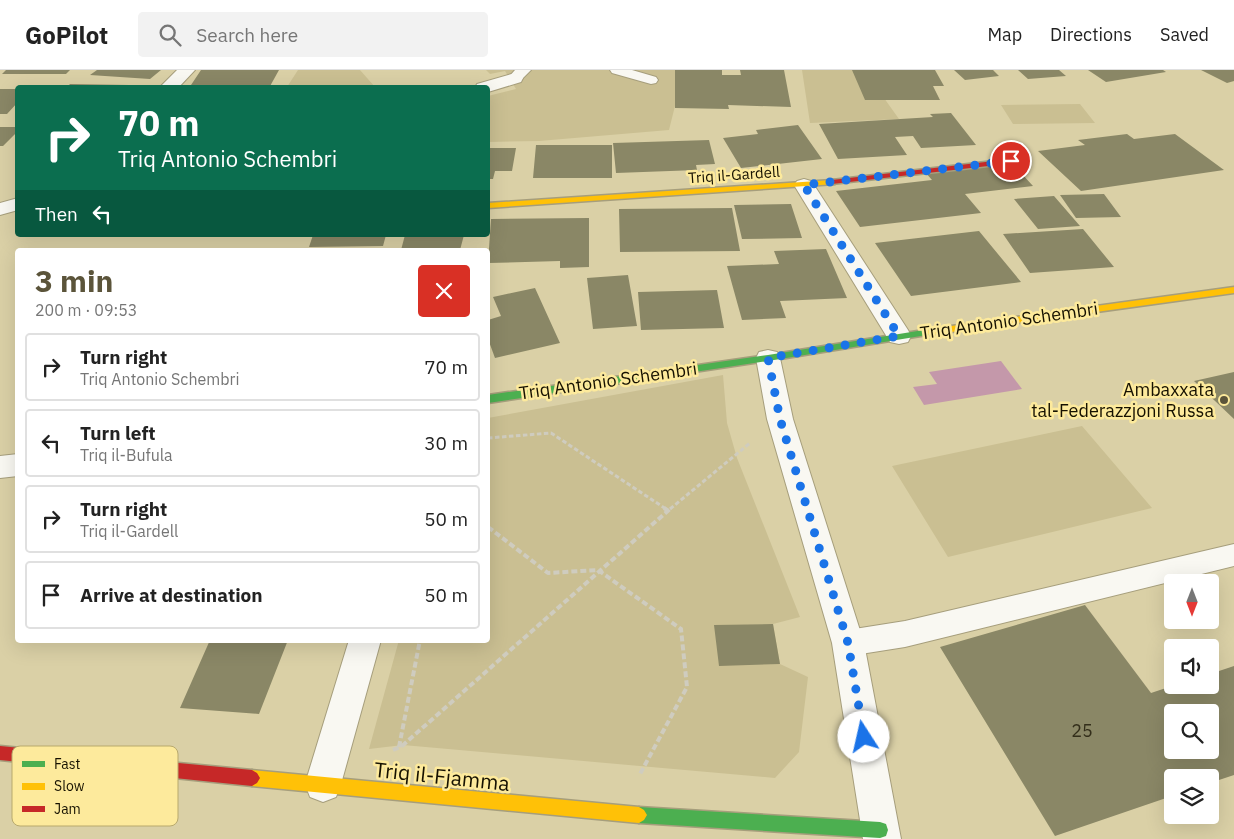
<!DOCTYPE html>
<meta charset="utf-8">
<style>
body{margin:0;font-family:"IBM Plex Sans",sans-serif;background:#f2f2f2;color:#222;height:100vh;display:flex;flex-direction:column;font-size:19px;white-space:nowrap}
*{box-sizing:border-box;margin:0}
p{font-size:16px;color:#767676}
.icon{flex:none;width:28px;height:28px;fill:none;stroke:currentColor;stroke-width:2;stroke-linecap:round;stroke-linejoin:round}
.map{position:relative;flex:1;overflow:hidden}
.details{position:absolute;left:15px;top:178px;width:475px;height:395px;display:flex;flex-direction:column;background:#fff;border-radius:5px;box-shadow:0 5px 20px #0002}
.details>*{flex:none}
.banner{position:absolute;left:15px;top:15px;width:475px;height:152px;border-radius:5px;box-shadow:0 5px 20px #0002;background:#0b6e4f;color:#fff;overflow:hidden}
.needle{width:32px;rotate:180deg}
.buttons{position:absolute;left:1164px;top:504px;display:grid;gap:10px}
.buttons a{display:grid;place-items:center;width:55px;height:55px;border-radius:5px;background:#fff;box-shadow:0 5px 20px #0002;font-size:25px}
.pin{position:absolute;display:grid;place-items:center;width:42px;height:42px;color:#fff;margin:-21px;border:2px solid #fff;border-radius:50%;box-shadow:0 1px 5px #0007}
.me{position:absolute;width:55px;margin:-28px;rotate:350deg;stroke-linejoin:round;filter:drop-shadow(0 0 4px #0008)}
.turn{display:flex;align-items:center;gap:18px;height:105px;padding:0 20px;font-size:22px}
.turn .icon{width:65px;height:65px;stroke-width:2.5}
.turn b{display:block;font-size:35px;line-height:42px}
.then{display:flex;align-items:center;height:48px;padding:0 20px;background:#0003;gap:10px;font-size:19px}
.round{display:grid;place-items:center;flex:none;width:52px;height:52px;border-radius:5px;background:#f2f2f2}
.head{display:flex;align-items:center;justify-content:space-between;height:85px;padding:0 20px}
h1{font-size:30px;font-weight:700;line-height:38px;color:#5b543a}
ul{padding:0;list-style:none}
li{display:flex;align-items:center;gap:15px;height:68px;margin:0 10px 8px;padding:0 10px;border:2px solid #e0e0e0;border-radius:5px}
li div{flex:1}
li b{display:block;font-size:19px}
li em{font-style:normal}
header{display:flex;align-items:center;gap:30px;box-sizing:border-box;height:70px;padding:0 25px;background:#fff;border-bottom:1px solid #e0e0e0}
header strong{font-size:24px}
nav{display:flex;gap:28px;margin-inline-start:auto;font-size:18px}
.search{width:350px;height:45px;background:#f2f2f2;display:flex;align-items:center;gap:12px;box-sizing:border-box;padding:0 18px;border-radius:5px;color:#767676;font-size:19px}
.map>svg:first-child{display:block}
.green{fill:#cabf92}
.water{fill:#c498aa}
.building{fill:#8a8766;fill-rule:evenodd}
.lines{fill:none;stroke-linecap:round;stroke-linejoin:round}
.lane-casing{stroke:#a69e7c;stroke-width:2}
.street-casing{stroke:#a69e7c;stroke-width:2}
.fast-casing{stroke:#a69e7c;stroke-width:3}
.slow-casing{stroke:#a69e7c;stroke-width:3}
.jam-casing{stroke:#a69e7c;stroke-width:3}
.path-far1{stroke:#cfccbf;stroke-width:3;stroke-dasharray:4.5 2.5;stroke-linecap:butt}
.path{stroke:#cfccbf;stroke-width:4;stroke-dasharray:6 3;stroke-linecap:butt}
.lane{fill:#f9f8f2;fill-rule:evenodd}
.street{fill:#f9f8f2;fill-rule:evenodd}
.fast{fill:#4caf50;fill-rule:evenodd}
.slow{fill:#ffc107;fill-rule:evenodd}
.jam{fill:#c62828;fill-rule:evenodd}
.route{stroke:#1a73e8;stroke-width:9;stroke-dasharray:0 16.2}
.poi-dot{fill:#5b543a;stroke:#fdea9c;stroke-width:2}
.labels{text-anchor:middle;stroke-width:5;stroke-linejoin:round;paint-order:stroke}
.far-street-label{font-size:15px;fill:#161100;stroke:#fdea9c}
.street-label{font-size:18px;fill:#161100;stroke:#fdea9c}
.poi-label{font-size:18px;fill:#161100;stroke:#fdea9c;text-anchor:end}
.near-number-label{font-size:18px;fill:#332e1a}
.near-street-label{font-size:21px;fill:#161100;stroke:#fdea9c}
.key{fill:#fdea9c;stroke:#b8a96d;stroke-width:1}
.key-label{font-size:14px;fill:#161100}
</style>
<header>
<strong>GoPilot</strong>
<div class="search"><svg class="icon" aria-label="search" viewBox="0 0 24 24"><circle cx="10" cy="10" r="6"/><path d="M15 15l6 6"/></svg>Search here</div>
<nav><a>Map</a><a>Directions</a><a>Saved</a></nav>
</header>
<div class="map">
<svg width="1234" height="769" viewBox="0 0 1234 769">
<rect width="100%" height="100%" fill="#dad0a6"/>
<path class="green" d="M298,0H360L375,17H287Z
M486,0H684L669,60L539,71L488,72V26L516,19L505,1L490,4Z
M802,0H864L899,49L810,53Z
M1080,34L1095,53L1013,54L1001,35Z
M723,305L727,353L737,388L800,547L773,554L780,594L808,607L799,682L775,708L403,675L369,679L399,570H488V348Z
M1082,356L1152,438L948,487L892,396Z"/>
<path class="water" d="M1001,291L1022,319L924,335L913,317L937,314L929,302Z"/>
<path class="building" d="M6,0H70L66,4H2Z
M97,0H161L150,9L90,5Z
M201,0H279L269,18H189Z
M675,0H722V5H741L740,0H784L791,37L728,35L729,39L675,38Z
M852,0H935L944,16H933L940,30H865Z
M954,0H993L999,6L965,10Z
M1018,0H1059L1066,6L1028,9Z
M1088,0H1163L1166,2L1106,12Z
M1201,0H1234V11L1227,13Z
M70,14L129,15L126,18H66Z
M0,19H18V32L7,44H0Z
M951,43L976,75L921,78L913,66L895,67L907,85L838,89L819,54L933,47L930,44Z
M798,55L822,89L741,98L723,68L758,64L756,60Z
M0,57H18V61L3,76H0Z
M1127,64L1134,69L1175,64L1224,100L1081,121L1038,81L1085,75L1078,70Z
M709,70L715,94L696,95L697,100L616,103L613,73Z
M536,75H612V108H533Z
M488,78H516L512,101H495L493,109H488Z
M1011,92L1033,116L965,124L981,143L860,157L836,121L932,110L925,102Z
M1104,124L1121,147L1076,148L1060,125Z
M1054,126L1080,156L1038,159L1014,129Z
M791,134L802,168L742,169L734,135Z
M732,138L740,181L620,182L619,139Z
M589,148V197L560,198V191L488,193L491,149Z
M1083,159L1114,197L1030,203L1003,164Z
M979,161L1021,212L911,226L875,173Z
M313,165H386L383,176L309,177Z
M405,165H464L460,180H401Z
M826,179L847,228L780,231L786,248L742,250L727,196L779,194L774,181Z
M628,205L637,256L593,259L587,208Z
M535,218L560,273L495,288L488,269V250L501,246L493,227Z
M717,220L724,258L641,260L638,222Z
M1234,302V349L1194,311Z
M1085,535L1151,623L1175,615H1210V604L1234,596V705L1210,713V708H1172V726L1055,766L940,577ZM1172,642H1210V680H1172Z
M773,554L780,594L719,596L714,555Z
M210,570H288L259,644L180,638Z"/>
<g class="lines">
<g class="lane-casing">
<path id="lane" d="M515,0H531L520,11H510L508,8Z
M610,0H632L656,7L658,10L656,13L651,14L612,3Z
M1234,474V496L905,577L848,586L838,582L834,573L838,564L848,560L905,551Z"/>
</g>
<g class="street-casing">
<path id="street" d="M177,0H195L178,18H159Z
M515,3L521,4L523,8L521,12L488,22V18H475L477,14Z
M804,109L811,111L814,115L908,260L911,266L908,272L899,274L890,272L794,115L797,111Z
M18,128V140L0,145V133Z
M768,280L777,282L780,288L793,349L864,573L901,769H863L832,573L767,349L756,288L759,282Z
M18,384V406L0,408V386Z
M349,570H381L341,714L336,727L323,732L310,727L305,714Z"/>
</g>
<g class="fast-casing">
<path id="fast" d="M930,259L933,260L935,262L933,264L768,291L488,333V325L768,285Z
M639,737L880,752L886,754L888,760L886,766L880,768L639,753L634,750L631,745L634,740Z"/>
</g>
<g class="slow-casing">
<path id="slow" d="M832,110H835V114L488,138V133Z
M1234,217V223L930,265L925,262L930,259Z
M252,700L639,737L644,740L647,745L644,750L639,753L252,716L247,713L244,708L247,703Z"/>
</g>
<g class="jam-casing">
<path id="jam" d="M1011,89H1014V93L832,114L828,112L832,110Z
M0,676L252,700L257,703L260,708L257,713L252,716L0,690Z"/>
</g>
<path class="path-far1" d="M488,368L551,363L666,439
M670,439L750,373"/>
<path class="path" d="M664,438L667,440
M488,457L548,503L598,500L681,559L687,617L640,704
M402,676L671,438
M399,677L420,570
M393,680L402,676"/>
<use href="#lane" class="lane"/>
<use href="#street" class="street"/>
<use href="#fast" class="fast"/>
<use href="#slow" class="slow"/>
<use href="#jam" class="jam"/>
</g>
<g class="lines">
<path class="route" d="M864,667L848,573L780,349L768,288L899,266L804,115L1011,91"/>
</g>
<circle class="poi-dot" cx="1224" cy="330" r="5"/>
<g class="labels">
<g class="far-street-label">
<text transform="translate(734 105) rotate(-4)" y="5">Triq il-Gardell</text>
</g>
<g class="street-label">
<text transform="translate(1009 251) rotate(-8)" y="6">Triq Antonio Schembri</text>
<text transform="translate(608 311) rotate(-8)" y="6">Triq Antonio Schembri</text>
</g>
<g class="poi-label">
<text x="1214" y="326">Ambaxxata<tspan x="1214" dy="21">tal-Federazzjoni Russa</tspan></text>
</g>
<g class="near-number-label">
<text x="1082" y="667">25</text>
</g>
<g class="near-street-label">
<text transform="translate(442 707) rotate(6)" y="7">Triq il-Fjamma</text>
</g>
</g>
<rect x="12" y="676" width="166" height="80" rx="8" class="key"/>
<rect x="22" y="691" width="23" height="6" fill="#4caf50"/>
<rect x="22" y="713" width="23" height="7" fill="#ffc107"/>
<rect x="22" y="736" width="23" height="6" fill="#c62828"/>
<g class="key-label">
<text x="54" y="699">Fast</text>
<text x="54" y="721">Slow</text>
<text x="54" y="744">Jam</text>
</g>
</svg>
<div class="buttons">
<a><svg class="needle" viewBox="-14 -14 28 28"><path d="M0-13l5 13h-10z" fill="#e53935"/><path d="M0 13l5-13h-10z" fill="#767676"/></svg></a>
<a><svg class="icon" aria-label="sound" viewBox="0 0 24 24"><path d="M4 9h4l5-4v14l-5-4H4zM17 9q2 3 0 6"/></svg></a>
<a><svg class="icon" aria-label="search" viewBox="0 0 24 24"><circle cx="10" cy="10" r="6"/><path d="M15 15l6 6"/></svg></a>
<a><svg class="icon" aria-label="layers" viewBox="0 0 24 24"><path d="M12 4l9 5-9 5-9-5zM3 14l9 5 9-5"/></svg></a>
</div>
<div class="pin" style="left:1011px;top:91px;background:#d93025"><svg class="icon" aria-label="arrive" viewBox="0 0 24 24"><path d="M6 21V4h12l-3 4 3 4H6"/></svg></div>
<svg class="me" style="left:864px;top:667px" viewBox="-20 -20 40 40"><circle r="19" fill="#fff"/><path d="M0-13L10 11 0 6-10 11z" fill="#1a73e8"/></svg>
<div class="banner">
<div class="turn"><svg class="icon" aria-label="right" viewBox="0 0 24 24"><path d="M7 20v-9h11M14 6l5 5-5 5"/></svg><div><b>70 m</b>Triq Antonio Schembri</div></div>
<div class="then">Then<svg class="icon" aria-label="left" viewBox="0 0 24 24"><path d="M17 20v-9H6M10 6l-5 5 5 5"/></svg></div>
</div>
<section class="details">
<div class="head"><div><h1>3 min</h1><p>200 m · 09:53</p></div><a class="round" style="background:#d93025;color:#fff"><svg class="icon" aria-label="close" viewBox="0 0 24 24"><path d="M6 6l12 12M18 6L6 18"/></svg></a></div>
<ul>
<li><svg class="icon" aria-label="right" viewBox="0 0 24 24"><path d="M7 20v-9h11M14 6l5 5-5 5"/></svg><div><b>Turn right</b><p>Triq Antonio Schembri</p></div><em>70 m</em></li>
<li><svg class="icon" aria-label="left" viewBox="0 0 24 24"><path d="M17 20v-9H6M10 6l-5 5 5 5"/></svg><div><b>Turn left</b><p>Triq il-Bufula</p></div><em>30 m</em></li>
<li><svg class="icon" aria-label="right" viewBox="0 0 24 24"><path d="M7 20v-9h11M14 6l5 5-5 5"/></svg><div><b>Turn right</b><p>Triq il-Gardell</p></div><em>50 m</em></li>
<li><svg class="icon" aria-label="arrive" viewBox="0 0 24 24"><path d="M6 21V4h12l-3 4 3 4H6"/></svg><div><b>Arrive at destination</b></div><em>50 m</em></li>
</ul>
</section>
</div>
